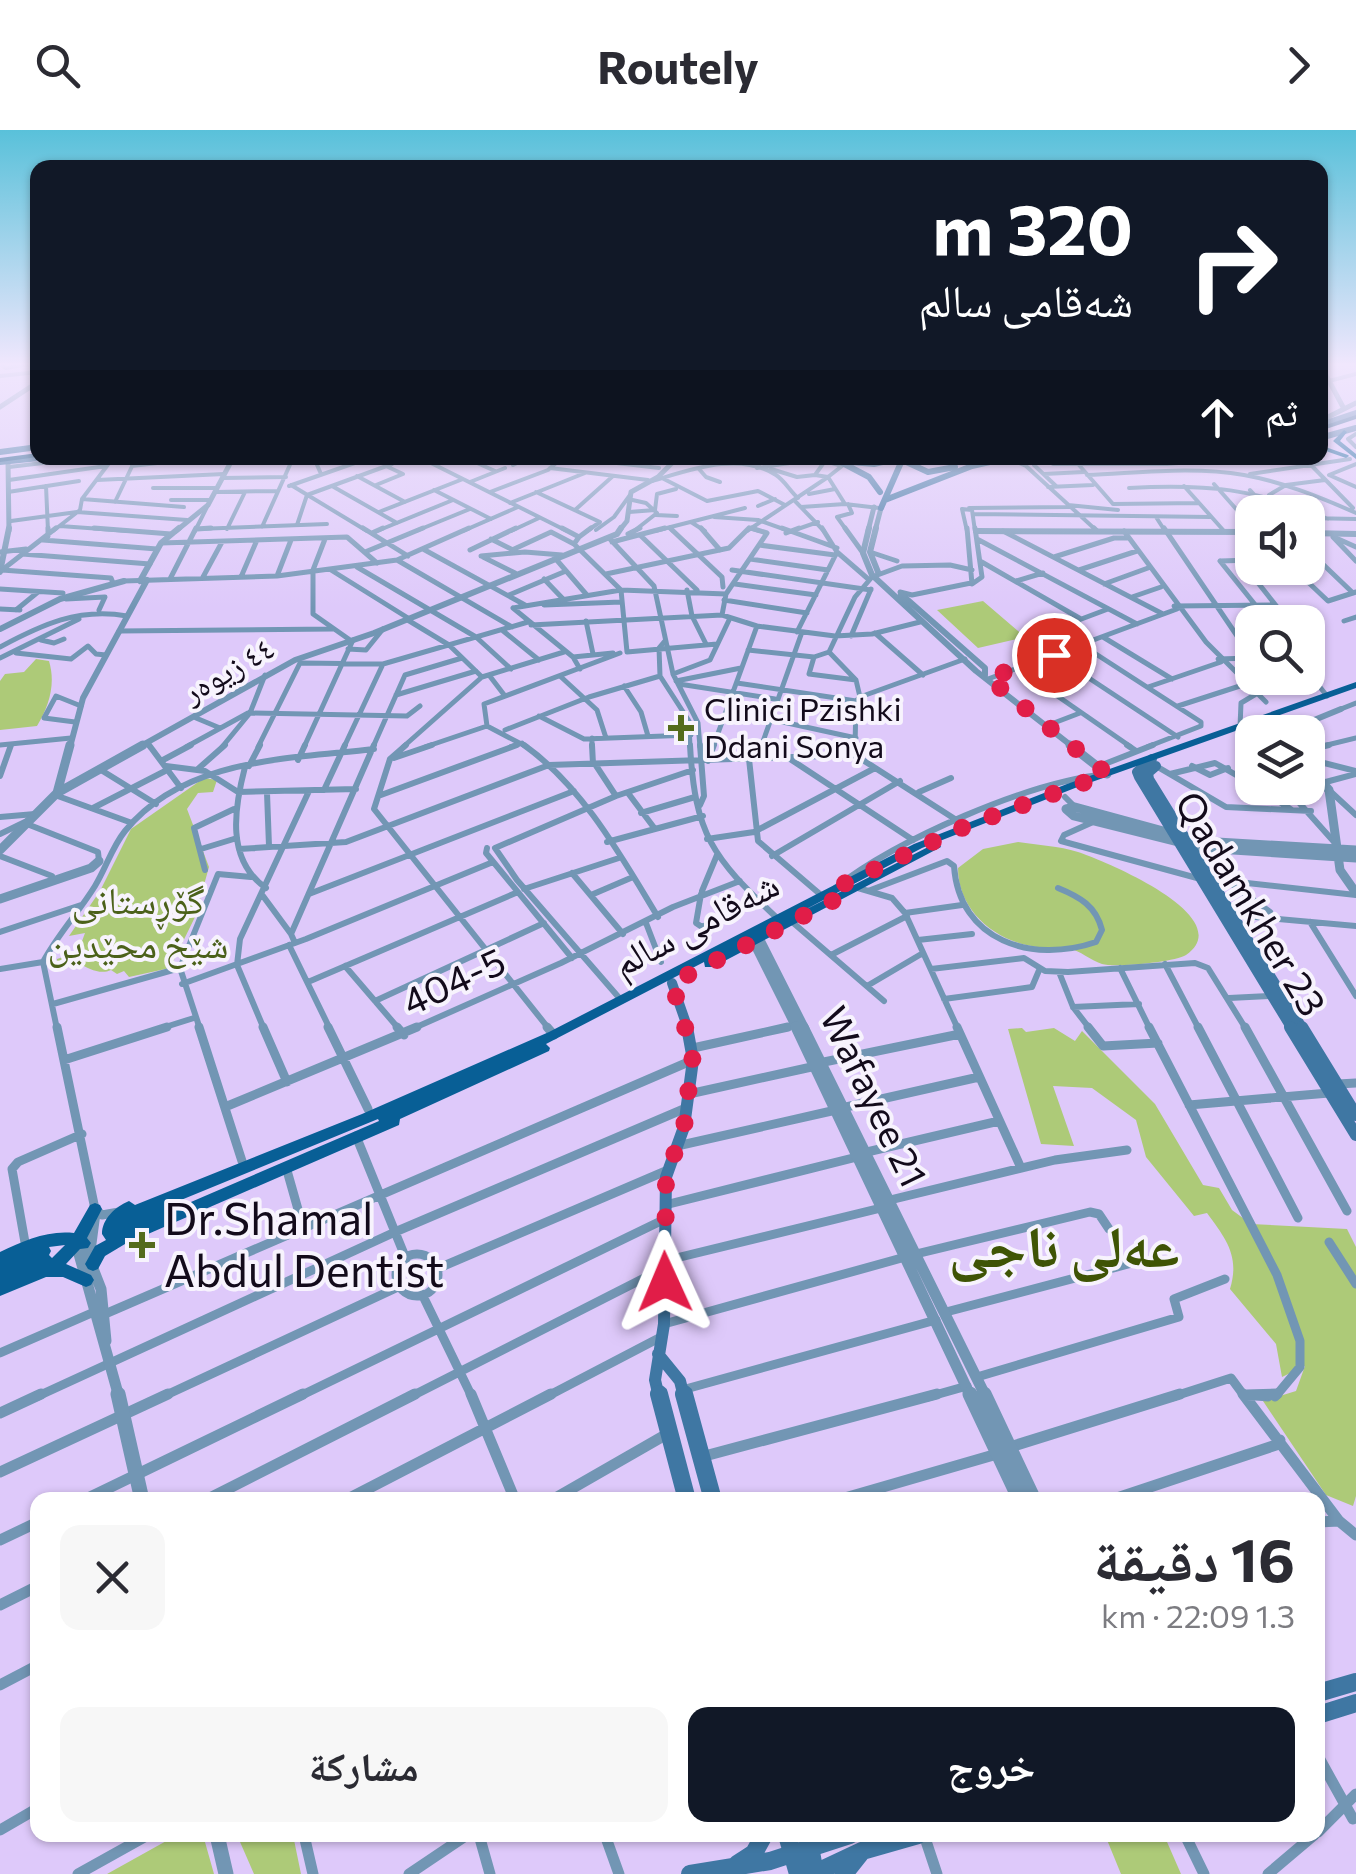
<!DOCTYPE html>
<html lang="ar">
<meta charset="utf-8">
<style>
body{margin:0;font-family:Commissioner,"Noto Naskh Arabic",sans-serif;background:#f7f7f7;color:#2b2b33;direction:rtl;height:100vh;display:flex;flex-direction:column;font-size:38px;white-space:nowrap}
*{box-sizing:border-box;margin:0}
p{font-size:32px;color:#7c7c81}
.icon{flex:none;width:55px;height:55px;fill:none;stroke:currentColor;stroke-width:2;stroke-linecap:round;stroke-linejoin:round}
.map{position:relative;flex:1;overflow:hidden;direction:ltr}
.details{position:absolute;left:30px;top:1362px;width:1295px;height:350px;display:flex;flex-direction:column;background:#fff;border-radius:20px;box-shadow:0 2px 8px #0004;direction:rtl}
.details>*{flex:none}
.hud{position:absolute;left:30px;top:30px;width:1298px;height:305px;border-radius:20px;box-shadow:0 2px 8px #0004;direction:rtl;background:#111827;color:#fff;overflow:hidden}
.buttons{position:absolute;left:1235px;top:365px;display:grid;gap:20px}
.buttons a{display:grid;place-items:center;width:90px;height:90px;border-radius:20px;background:#fff;box-shadow:0 2px 8px #0004;font-size:50px}
.pin{position:absolute;display:grid;place-items:center;width:85px;height:85px;color:#fff;margin:-42px;border:5px solid #fff;border-radius:50%;box-shadow:0 2px 10px #0007}
.me{position:absolute;width:110px;margin:-55px;rotate:359deg;stroke-linejoin:round;filter:drop-shadow(0 0 8px #0008)}
.turn{display:flex;align-items:center;gap:35px;height:210px;padding:0 30px;font-size:45px}
.turn .icon{width:130px;height:130px;stroke-width:2.5}
.turn b{display:block;font-size:70px;line-height:85px}
.then{display:flex;align-items:center;height:95px;padding:0 30px;background:#0003;gap:20px;font-size:38px}
.round{display:grid;place-items:center;flex:none;width:105px;height:105px;border-radius:20px;background:#f7f7f7}
.headline{display:flex;align-items:center;justify-content:space-between;height:170px;padding:0 30px}
h1{font-size:60px;font-weight:700;line-height:75px}
.primary-button{display:flex;gap:20px;margin-top:auto;padding:20px 30px}
.primary-button a{flex:1;height:115px;border-radius:20px;background:#111827;color:#fff;font-size:40px;font-weight:700;line-height:115px;text-align:center}
.primary-button a+a{background:#f7f7f7;color:#2b2b33}
header{display:flex;justify-content:space-between;align-items:center;height:130px;padding:0 30px;background:#fff;font-size:45px;font-weight:700}
.map>svg:first-child{display:block}
.green{fill:#adca78}
.lines{fill:none;stroke-linecap:round;stroke-linejoin:round}
.minor-far4{stroke:#7296b4;stroke-width:4}
.minor-far3{stroke:#7296b4;stroke-width:5}
.minor-far2{stroke:#7296b4;stroke-width:6}
.minor-far1{stroke:#7296b4;stroke-width:9}
.minor{stroke:#7296b4;stroke-width:11}
.tertiary-far4{stroke:#7296b4;stroke-width:5}
.tertiary-far3{stroke:#7296b4;stroke-width:6}
.tertiary-far2{stroke:#7296b4;stroke-width:9}
.tertiary-far1{stroke:#7296b4;stroke-width:11}
.tertiary{stroke:#7296b4;stroke-width:15}
.secondary-far3{stroke:#3f77a3;stroke-width:6}
.secondary-far2{stroke:#3f77a3;stroke-width:10}
.secondary-far1{stroke:#3f77a3;stroke-width:12}
.secondary{stroke:#3f77a3;stroke-width:18}
.primary{fill:#085f96;fill-rule:evenodd}
.trunk{fill:#125583;fill-rule:evenodd}
.route{stroke:#e11d48;stroke-width:18;stroke-dasharray:0 32.4}
.poi-dot{fill:#546b1b;stroke:#f7f3fd;stroke-width:4}
.labels{text-anchor:middle;stroke-width:8;stroke-linejoin:round;paint-order:stroke}
.far-street-label{font-size:32px;fill:#130b1b;stroke:#f7f3fd}
.far-poi-label{font-size:32px;fill:#130b1b;stroke:#f7f3fd;text-anchor:start}
.park-label{font-size:38px;fill:#4b611a;stroke:#f7f3fd}
.street-label{font-size:38px;fill:#130b1b;stroke:#f7f3fd}
.near-poi-label{font-size:45px;fill:#130b1b;stroke:#f7f3fd;text-anchor:start}
.near-district-label{font-size:58px;font-weight:bold;fill:#3f5405;stroke:#f7f3fd}
</style>
<header><svg class="icon" aria-label="forward" viewBox="0 0 24 24"><path d="M9 5l7 7-7 7"/></svg>Routely<svg class="icon" aria-label="search" viewBox="0 0 24 24"><circle cx="10" cy="10" r="6"/><path d="M15 15l6 6"/></svg></header>
<div class="map">
<svg width="1356" height="1744" viewBox="0 0 1356 1744">
<rect width="100%" height="100%" fill="#dec9fa"/>
<path class="green" d="M983,471L1025,507L978,518L937,480Z
M36,529L49,531C56,554 49,576 37,596L0,600V551L5,544L24,542Z
M204,648L217,650L213,662L198,663L187,679L209,737L195,787L170,838L129,847L124,841L117,844L111,840C101,845 88,839 79,833L57,841V829L78,822L85,803L69,806L100,761L131,699Z
M1018,712C1038,715 1059,716 1078,722C1105,731 1240,787 1186,825C1175,832 1115,838 1102,834C1090,830 1081,821 1068,818C1058,817 1047,818 1037,817C996,812 958,781 958,738L983,719Z
M1022,898L1026,902L1054,898L1075,911L1082,901L1155,974L1203,1055L1219,1058L1232,1080L1251,1094L1347,1099L1356,1117V1366L1353,1376L1326,1365L1263,1271L1296,1261L1305,1236L1282,1247L1276,1214L1230,1159C1240,1126 1226,1109 1207,1083L1194,1086L1146,1027L1136,990L1092,958L1053,956L1074,1016L1041,1014L1008,899Z
M177,1705H203L214,1744H107Z
M237,1705H293L301,1744H254Z
M1105,1705H1164L1181,1744H1121Z"/>
<g class="lines">
<path class="minor-far4" d="M0,234L6,238L28,234
M0,246L38,242
M1329,251L1356,244
M1356,304L1348,309L1356,317
M314,328L321,344
M421,328L567,401
M466,328L495,341
M540,328L559,330
M574,328L659,338
M752,328L759,335L757,338L822,328
M1008,328L1026,336L1097,401
M825,331L842,336L828,347L815,345Z
M1053,334H1167L1236,328
M1356,334L1329,345L1356,357
M513,335L527,328
M1034,335L1056,356
M1079,335L1113,374
M1311,335L1353,378
M132,336L199,328
M9,337L85,328
M550,338L648,350
M699,339L706,347L720,352
M771,339L797,347L815,345
M1044,344L1084,342
M1250,344L1350,329
M1087,345C1139,343 1192,336 1244,345C1283,352 1320,367 1356,383
M357,346L405,372
M828,347L845,374L879,378
M222,348L286,347
M662,348L707,371L758,361L785,375
M9,350L106,336
M97,350L224,344
M652,351C690,340 739,321 776,345C785,351 790,361 798,368
M470,352L505,338
M1214,354L1252,397
M291,355L367,401
M376,355L403,344L386,336
M46,356L48,401
M289,356L369,328
M332,356L397,393
M1184,356L1224,401
M1048,357L1093,355
M153,358H217
M1129,358C1205,354 1257,358 1328,389
M434,360L491,389
M1250,360L1270,382
M8,362L79,351
M215,362L277,361
M490,362L548,340L562,328
M536,362L600,392L587,401
M809,364L835,359
M1269,365L1286,355L1325,350
M82,369L184,377
M628,369L646,373L657,383L634,401
M171,370H210
M794,370L824,401
M115,372L136,328
M510,373L585,343
M1113,374L1199,373
M1068,375L1118,380
M758,376L775,369
M801,377L845,374
M969,378L1069,377
M575,380L613,346
M379,382L463,349
M629,382L655,380L657,364L676,359
M973,384L1211,387
M656,385L677,386
M714,387L758,390L789,401
M1156,387L1165,401
M1308,388L1356,389
M11,391L77,382L187,390
M691,392L705,401
M297,395L307,365L392,334
M60,396L129,401
M262,397L293,328
M670,398L673,401
M749,398L760,401
M197,399L327,394
M227,399L245,362
M596,400L614,387L630,365
M53,401L80,380L82,369L113,328
M195,401L208,375
M377,401L453,370
M416,401L470,379
M463,401L518,377
M511,401L539,388
M655,401L745,378
M747,401L828,347
M792,401L818,392
M847,401L837,387L852,383L848,374
M967,401L962,379L972,380L975,401"/>
<path class="minor-far3" d="M48,398V406
M94,398L171,404
M363,398L408,426
M562,398L579,407L574,414L621,460L627,522
M670,398L722,447L723,457
M701,398L720,420
M782,398L837,418
M822,398L837,422L867,448
M845,398L863,423
M967,398L972,454L982,447L975,398
M1094,398L1097,401
M1164,398L1252,528
M197,399L211,398
M1003,401L1163,484
M1124,401L1206,512L1266,572
M372,403L383,398
M786,403L799,398
M628,404L640,398
M640,405L697,460
M579,407L591,398
M1333,407L1356,431
M609,408L654,456L673,544L698,593L700,617
M1336,408L1356,417
M325,409L313,440V484L350,510
M491,409L515,421
M977,409L1137,494
M43,410L157,419
M612,412L665,398
M161,413L347,407L377,433
M759,415L835,425
M423,419L525,475
M470,420L516,398
M512,420L551,402L574,414
M1308,420L1353,463
M0,422L26,419
M365,422L423,398
M870,422L897,431
M22,424L150,434
M481,426L525,422L562,425
M483,427L515,443
M1054,427L1114,408H1129
M555,428L586,464
M750,429L828,440
M397,430L512,497
M1240,430L1289,492
M980,431L1081,489
M1220,431L1269,492
M1220,431L1252,430
M357,437L476,507L511,539
M1293,438L1328,471L1356,462
M2,440L56,398
M2,440L111,448L113,453
M331,440L408,488
M732,440L871,460
M1079,440L1137,421
M606,444L729,418L749,398
M277,446L291,410
M203,447L222,412
M241,447L257,410
M170,449L196,398
M544,449L565,471
M124,451L277,446L397,430L469,398
M1016,451L1043,443
M735,454L816,465
M1104,454L1148,438
M0,459L63,463
M687,460L692,486L706,514
M900,462L912,465L971,453
M509,465L566,441
M1132,467L1161,457
M66,469L105,467L99,480
M724,470L807,483
M544,475L621,472
M1174,476L1275,475
M513,478L621,460L726,464
M513,478L573,527L580,539
M0,479L20,480
M16,480L38,462
M722,485L726,464L767,403L751,398
M406,489L449,515L482,547
M586,491L593,524
M1344,491L1356,487
M531,495L722,485L757,496L835,506L872,504L920,492
M502,500L539,530
M119,501L333,499
M797,502L837,422
M875,503L923,545
M1039,505L1108,479
M1039,505L1064,521
M851,506L871,459
M1103,507L1172,549
M41,510L54,513L64,509
M664,512L659,518L660,546L689,591L690,617
M1308,514L1313,521
M1082,515L1201,592V596L1147,617
M0,517C41,495 79,477 127,486
M348,519L366,520L383,499
M748,520L814,527L829,522
M627,522L717,514
M16,523L71,529L88,516L96,524L106,525
M1054,525L1178,607
M573,527L613,523
M814,527L809,544L856,550
M0,528L79,489
M1218,529L1252,528
M301,533L383,534L528,492
M1017,538L1131,617
M1308,542L1327,566
M673,544L710,530L730,488
M489,545L505,566
M560,546L597,580L606,608
M988,549L1177,479
M676,551L741,538
M737,553L856,571
M679,554L775,569
M624,556L641,582L648,606
M1148,557L1221,532
M396,565L476,541
M860,567L965,529
M1178,576L1246,554
M1341,579L1356,573
M539,586L584,609L691,605
M196,588L220,598
M769,589L856,608
M75,592L44,588L56,566L81,576
M487,596L527,617
M487,596L484,574L620,523
M1046,596L1080,583
M1240,597L1241,573L1256,564
M505,600L589,567L660,546
M592,608V617
M148,614L150,617
M0,615L71,608
M186,617L248,583L407,586L420,576
M222,617L250,583L265,545
M258,617L300,533
M304,617L353,510
M344,617L383,534
M373,617L405,545L462,528
M403,617L482,547L564,522
M425,617L487,596
M510,617L522,613
M713,617L757,496
M761,617L802,502
M855,617L856,571L860,567L856,550L829,522L855,467L872,447L902,436L950,435L972,440
M1319,617L1356,608"/>
<path class="minor-far2" d="M149,615L181,658
M524,615C583,657 621,726 658,787
M592,615L593,634
M690,615C695,705 712,727 777,788
M700,615L704,666L700,675
M1127,615L1136,621
M1308,620L1329,615
M855,625V615
M855,625L958,691
M787,627L913,710
M394,628L432,615
M757,628L762,615
M390,629L374,679L549,899
M390,629L406,615
M749,629L758,711L821,765
M1308,629L1356,641
M163,630L191,615
M298,630L305,615
M708,631L714,615
M595,634L616,666
M166,636L205,641L238,662L356,659
M249,636L260,615
M1156,636L1226,677L1311,681
M1192,636L1210,645L1228,638
M245,637C234,679 226,730 266,758
M1097,637L1153,615
M199,638L225,615
M101,640L156,674
M1170,644L1215,633L1252,654
M0,646L11,615
M1322,653L1356,644
M1258,658L1292,680
M1286,658L1335,713
M324,660L345,615
M1330,661L1356,685
M919,662L951,648
M267,663L269,716
M628,663L655,699
M55,665L132,693
M381,665L517,615
M1065,667L1075,677
M93,678L169,639
M641,683L695,667
M0,687L35,684
M1093,692L1064,705L1061,711L1197,748
M27,694L98,722L99,731
M0,704L27,691
M707,709L754,702L875,638
M607,712L703,686
M487,718L486,723L572,828
M201,719L237,708
M239,719L346,712L549,635L855,625
M0,726L52,746
M772,726L900,651
M205,740L194,698L234,679
M572,743L623,804
M1211,749L1356,765
M1229,752L1270,782
M835,758C898,709 1028,652 1107,644
M858,758L892,768L905,783L958,899
M524,759L619,728
M702,761L717,725
M868,761L947,731L954,736C959,811 1032,834 1096,812L1102,800C1096,776 1080,767 1058,758
M309,764L574,661
M701,764L696,793L702,797L758,770
M591,765L633,747
M263,766L291,804
M905,783L962,775
M1233,785L1356,796
M791,791L884,871
M1310,792L1356,866
M646,793L661,832
M0,802L81,775
M918,810L972,804
M295,813L291,804L374,615
M289,815L330,899
M831,825L907,786
M43,832C58,804 79,782 95,756C106,738 112,717 125,701C184,628 288,629 374,619
M43,832L57,899
M1165,834L1199,899
M345,836L399,899
M1120,838L1150,899
M0,839L43,832
M931,839L1024,828L1045,841L1068,842L1195,833L1208,838L1246,899
M1059,842L1073,877L1090,899
M308,852L518,762
M182,854L306,809L493,732
M867,856L923,823
M1229,868L1269,866
M944,869L1032,857L1040,838
M621,870L517,750L495,718L616,666L693,640
M375,871L544,793
M53,874L180,838
M1073,877L1139,874
M159,899L194,888
M200,899L180,838L218,744L251,747
M264,899L237,835L240,809L309,661
M412,899L561,833L673,777L740,751
M776,899L795,895"/>
<path class="minor-far1" d="M57,897L95,1079L102,1085L119,1082
M199,897L242,1031
M263,897L287,952
M328,897L368,979
M397,897L404,905
M547,897L554,905
M957,897L1021,1038
M1088,897L1103,916L1158,913
M1149,897L1277,1145L1300,1211V1237L1275,1267
M1198,897L1298,1088
M1245,897L1347,1081
M693,918L788,897
M64,930L167,897
M824,932L960,904
M1338,954L1356,953
M689,964L816,936
M1189,975L1329,963
M225,977L417,897
M846,977L979,947
M356,1006L406,1129
M677,1016L836,980
M867,1022L999,991
M286,1037L303,1097
M890,1070L1055,1030L1127,1020
M665,1075L857,1027
M1329,1112L1356,1154
M26,1118L12,1039L18,1032L82,1004
M396 1145a21 21 0 1 1 42 0a21 21 0 1 1-42 0Z
M664,1131L881,1078
M439,1138L668,1040
M422,1164L472,1267
M946,1182L1132,1133
M105,1184L693,930
M664,1194L916,1124L1090,1082L1099,1084L1109,1099
M0,1223L94,1182
M977,1247L1179,1187L1174,1169L1225,1149
M682,1260L936,1190
M1246,1265L1268,1267
M36,1267L395,1102L686,978
M162,1267L396,1158
M298,1267L665,1089
M410,1267L664,1138
M546,1267L661,1207
M928,1267L967,1256
M1172,1267L1231,1248L1245,1267"/>
<path class="minor" d="M471,1264L515,1370
M1243,1264L1339,1391
M1246,1265L1277,1264
M0,1283L41,1264
M1010,1317L1180,1264
M701,1327L937,1264
M0,1342L168,1264
M84,1370L303,1264
M206,1370L415,1264
M346,1370L551,1264
M552,1370L667,1304
M838,1370L997,1324
M1111,1370L1276,1315L1280,1310
M1318,1392L1339,1391L1356,1405
M0,1410L38,1392
M0,1475L38,1456
M0,1555L38,1535
M1318,1626L1353,1689
M0,1700L38,1678
M1318,1702L1356,1664
M304,1705L313,1744
M479,1705L490,1744
M605,1705L619,1744
M924,1705L937,1744
M1185,1705L1204,1744
M78,1744L148,1705
M409,1744L467,1705
M1268,1744L1314,1705"/>
<path class="tertiary-far4" d="M1320,234L1343,277
M0,277L38,252
M1320,291L1356,273
M8,331L9,401
M176,401L208,375L233,328
M619,401L627,391L631,362L658,347L677,328
M868,401L874,377
M875,401L881,378"/>
<path class="tertiary-far3" d="M869,398L863,423L872,445L976,541L1073,617
M876,398L870,422L878,442
M976,401L1252,402
M1308,403L1356,404
M0,442L9,398
M140,451L161,413L179,398
M901,464L985,538V545
M0,499L60,469L124,451
M1285,602L1341,579
M70,617L83,568L147,450
M139,617L295,530L374,503L617,404L621,398"/>
<path class="tertiary-far2" d="M1070,615L1107,644
M1308,636L1329,660L1340,740L1356,763
M57,663L143,615
M0,720L57,663L70,615
M1356,720L1200,711L1075,677L1066,679L1074,686L1202,718L1356,728
M0,769L91,738L99,731
M759,808L805,899
M753,811L797,899"/>
<path class="tertiary-far1" d="M796,897L971,1267
M803,897L986,1267
M83,1113L79,1124L119,1267
M83,1113L101,1159L106,1211
M90,1121L95,1083"/>
<path class="tertiary" d="M118,1264L142,1370
M970,1264L1020,1370
M984,1264L1034,1370
M217,1705L226,1744"/>
<path class="secondary-far3" d="M1320,295L1356,283
M1320,308L1356,298
M0,322L38,317
M833,328L869,347L880,362
M998,328L1103,332L1201,328
M902,330L928,342L955,337L951,328
M0,332L39,328
M851,332L874,334L895,329
M885,370L972,336L1003,329
M881,378L903,328"/>
<path class="secondary-far2" d="M1152,629L1137,642L1139,647L1292,899
M1156,636L1148,643L1149,649L1303,899
M672,853L688,899"/>
<path class="secondary-far1" d="M1290,897L1356,1005
M1302,897L1356,985
M658,1224L680,1251L684,1267
M659,1267L655,1250L664,1194L666,1047L684,997L693,930L687,897"/>
<path class="secondary" d="M659,1264L687,1370
M684,1264L713,1370
M1318,1563L1356,1552
M1318,1585L1356,1573
M787,1705L798,1744
M808,1705L815,1744
M737,1734L754,1723L764,1705
M690,1744L770,1731L850,1705
M813,1744L862,1721L918,1705
M844,1744L860,1724"/>
<path class="primary" d="M1344,300L1347,302L1340,311L1356,324V329L1333,311Z
M1320,315L1348,325L1349,326L1346,328L1320,319Z
M1356,552V558L1075,658L922,718L795,785L932,715H940L941,717L713,837H705L704,832L546,914L550,918L549,921L400,989L399,995L125,1114L105,1126L98,1139L93,1141L88,1139L85,1134L95,1116L106,1110L102,1104C102,1089 115,1077 129,1071L135,1075L362,984L549,902L914,714L1067,654ZM378,989L379,991L184,1075L181,1070Z
M95,1073L100,1075L102,1079L87,1108L91,1113L88,1118L80,1119L66,1134L91,1145L94,1150L91,1155L86,1157L63,1147H46L0,1166V1122C24,1111 47,1100 74,1103L90,1075ZM65,1115L52,1128L49,1125L51,1121L49,1117Z"/>
<path class="trunk" d="M1356,285V289L1320,301V297Z
M38,323V327L0,332V328Z
M1049,328H1163L1159,330H1052Z"/>
</g>
<linearGradient id="sky" x2="0" y2="1"><stop stop-color="#59c1da"/><stop offset="0.49" stop-color="#f0e7fd"/><stop offset="1" stop-color="#f0e7fd" stop-opacity="0"/></linearGradient>
<rect width="1356" height="478" fill="url(#sky)"/>
<g class="lines">
<path class="route" d="M665,1152L666,1047L684,997L693,924L672,853L842,766L835,758L966,696L1107,644L988,548L1054,525"/>
</g>
<g class="poi-dot">
<path d="M676 583h10v10h10v10h-10v10h-10v-10h-10v-10h10z"/>
<path d="M137 1100h10v10h10v10h-10v10h-10v-10h-10v-10h10z"/>
</g>
<g class="labels">
<g class="far-street-label">
<text transform="translate(228 540) rotate(-30)" y="11">٤٤ زیوەر</text>
</g>
<g class="far-poi-label">
<text x="704" y="591">Clinici Pzishki<tspan x="704" dy="37">Ddani Sonya</tspan></text>
</g>
<g class="park-label">
<text x="138" y="784">گۆڕستانی<tspan x="138" dy="44">شێخ محێدین</tspan></text>
</g>
<g class="street-label">
<text transform="translate(1250 774) rotate(59)" y="13">Qadamkher 23</text>
<text transform="translate(696 794) rotate(-28)" y="13">شەقامی سالم</text>
<text transform="translate(454 852) rotate(-25)" y="13">404-5</text>
<text transform="translate(873 967) rotate(64)" y="13">Wafayee 21</text>
</g>
<g class="near-poi-label">
<text x="164" y="1105">Dr.Shamal<tspan x="164" dy="52">Abdul Dentist</tspan></text>
</g>
<g class="near-district-label">
<text x="1064" y="1138">عەلی ناجی</text>
</g>
</g>
</svg>
<div class="buttons">
<a><svg class="icon" aria-label="sound" viewBox="0 0 24 24"><path d="M4 9h4l5-4v14l-5-4H4zM17 9q2 3 0 6"/></svg></a>
<a><svg class="icon" aria-label="search" viewBox="0 0 24 24"><circle cx="10" cy="10" r="6"/><path d="M15 15l6 6"/></svg></a>
<a><svg class="icon" aria-label="layers" viewBox="0 0 24 24"><path d="M12 4l9 5-9 5-9-5zM3 14l9 5 9-5"/></svg></a>
</div>
<div class="pin" style="left:1054px;top:525px;background:#d93025"><svg class="icon" aria-label="arrive" viewBox="0 0 24 24"><path d="M6 21V4h12l-3 4 3 4H6"/></svg></div>
<svg class="me" style="left:665px;top:1152px" viewBox="-20 -20 40 40"><path d="M0-17L14 15 0 8-14 15z" fill="#e11d48" stroke="#fff" stroke-width="4"/></svg>
<div class="hud">
<div class="turn"><svg class="icon" aria-label="right" viewBox="0 0 24 24"><path d="M7 20v-9h11M14 6l5 5-5 5"/></svg><div><b>320 m</b>شەقامی سالم</div></div>
<div class="then">ثم<svg class="icon" aria-label="ahead" viewBox="0 0 24 24"><path d="M12 20V5M6 11l6-6 6 6"/></svg></div>
</div>
<section class="details">
<div class="headline"><div><h1>16 دقيقة</h1><p>1.3 km · 22:09</p></div><a class="round"><svg class="icon" aria-label="close" viewBox="0 0 24 24"><path d="M6 6l12 12M18 6L6 18"/></svg></a></div>
<div class="primary-button"><a>خروج</a><a>مشاركة</a></div>
</section>
</div>
